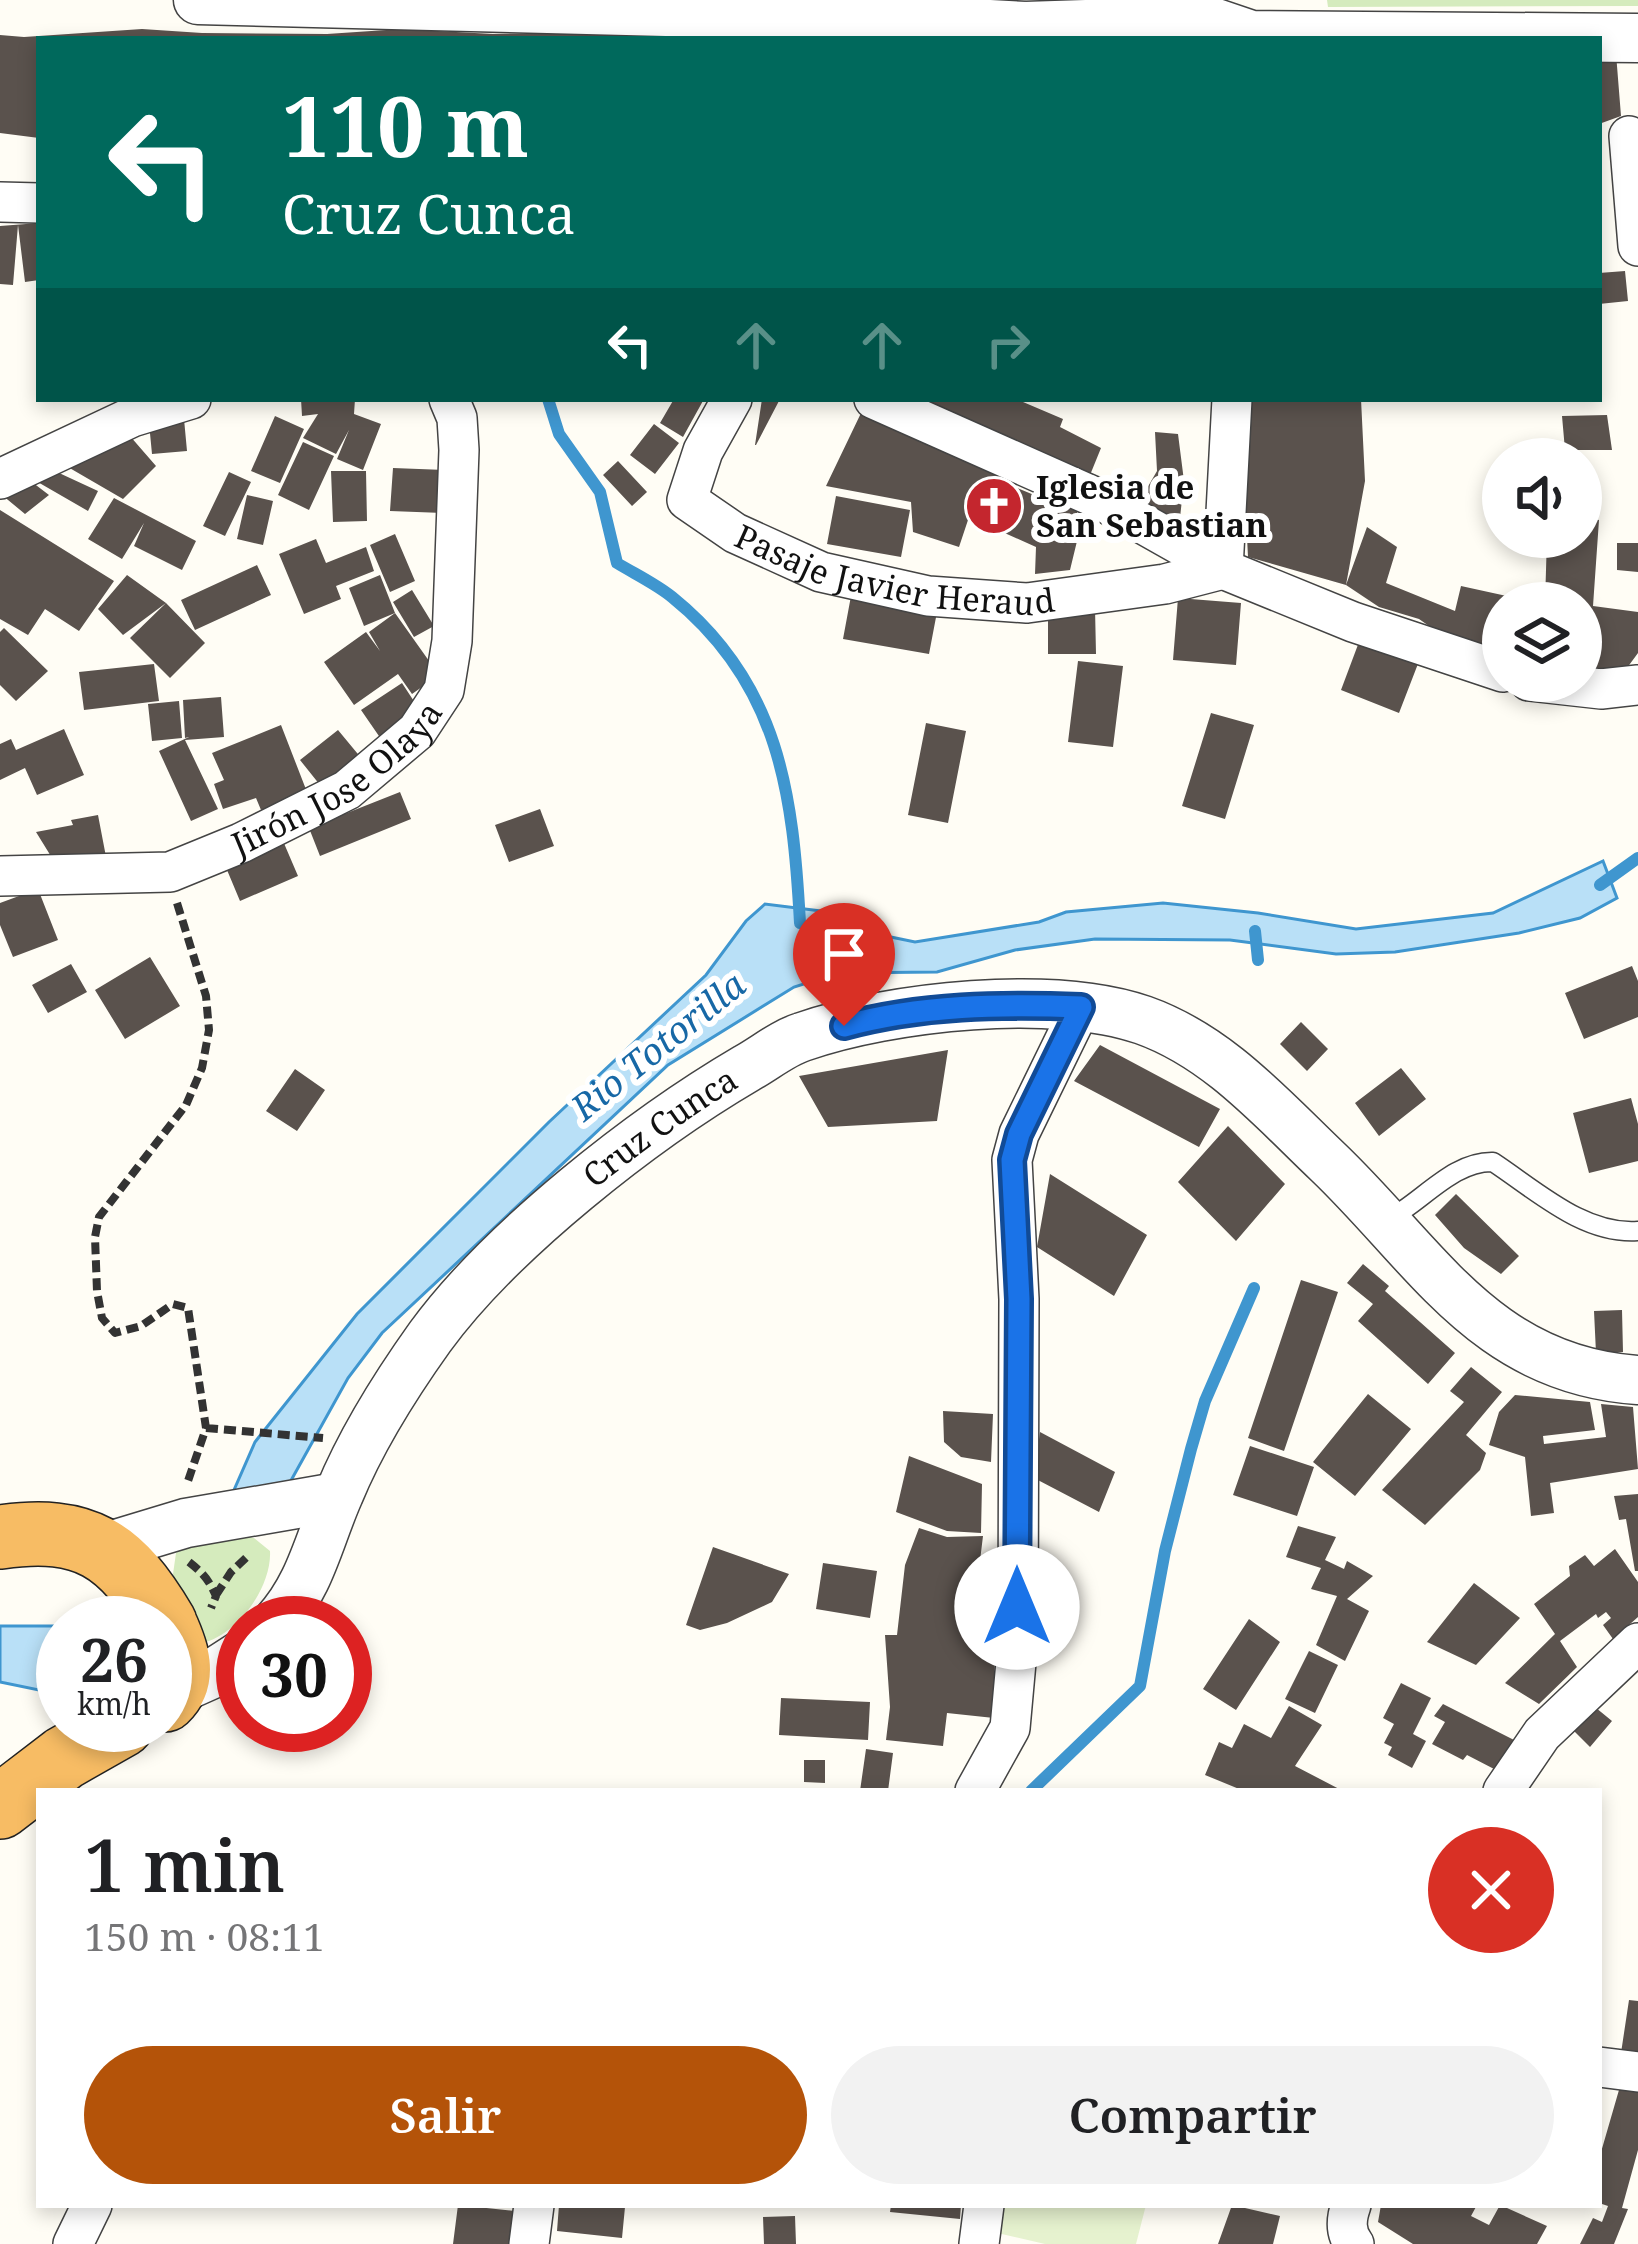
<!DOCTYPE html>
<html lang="es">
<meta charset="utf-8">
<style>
body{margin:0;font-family:"Noto Serif",serif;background:#f2f2f2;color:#202124;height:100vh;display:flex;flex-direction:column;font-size:45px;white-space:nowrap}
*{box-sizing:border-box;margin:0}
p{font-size:39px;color:#757577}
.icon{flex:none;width:66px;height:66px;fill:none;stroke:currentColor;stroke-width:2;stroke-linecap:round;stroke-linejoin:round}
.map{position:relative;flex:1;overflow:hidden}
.details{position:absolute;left:36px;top:1788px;width:1566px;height:420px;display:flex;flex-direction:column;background:#fff;border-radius:0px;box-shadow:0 6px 18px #0003}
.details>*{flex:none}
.banner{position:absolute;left:36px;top:36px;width:1566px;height:366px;border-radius:0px;box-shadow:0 6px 18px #0003;background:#00695c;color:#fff;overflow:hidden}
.buttons{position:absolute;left:1482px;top:438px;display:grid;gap:24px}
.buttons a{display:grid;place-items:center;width:120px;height:120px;border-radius:50%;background:#fff;box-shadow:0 6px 18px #0003;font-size:60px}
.speed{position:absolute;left:36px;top:1596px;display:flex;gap:24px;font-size:60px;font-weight:700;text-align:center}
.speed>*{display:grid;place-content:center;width:156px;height:156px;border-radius:50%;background:#fff;box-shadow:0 6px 18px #0003;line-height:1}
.speed small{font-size:30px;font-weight:400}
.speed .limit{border:18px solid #d22;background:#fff;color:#111}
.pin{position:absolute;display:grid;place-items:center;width:102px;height:102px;color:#fff;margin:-123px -51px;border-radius:50% 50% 50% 0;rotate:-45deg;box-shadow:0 0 12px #0007}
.pin .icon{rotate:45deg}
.me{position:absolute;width:132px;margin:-66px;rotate:0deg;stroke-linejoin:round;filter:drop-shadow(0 0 9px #0008)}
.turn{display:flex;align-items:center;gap:42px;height:252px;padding:0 48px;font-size:54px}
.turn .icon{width:156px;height:156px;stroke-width:2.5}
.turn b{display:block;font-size:84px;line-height:102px}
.lanes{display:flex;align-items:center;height:114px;padding:0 48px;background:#0003;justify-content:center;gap:60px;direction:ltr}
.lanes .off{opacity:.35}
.round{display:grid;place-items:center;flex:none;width:126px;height:126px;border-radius:63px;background:#f2f2f2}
.headline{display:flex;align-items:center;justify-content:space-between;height:204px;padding:0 48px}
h1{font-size:72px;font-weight:600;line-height:90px}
.cta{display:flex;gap:24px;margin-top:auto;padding:24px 48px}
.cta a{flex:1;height:138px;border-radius:72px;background:#b45309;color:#fff;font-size:48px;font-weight:600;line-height:138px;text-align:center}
.cta a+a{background:#f2f2f2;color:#202124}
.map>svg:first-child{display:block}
.green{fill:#d5ebbd}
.pitch{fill:#e6f2cf}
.water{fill:#b9e0f7;stroke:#3f96cf;stroke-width:3}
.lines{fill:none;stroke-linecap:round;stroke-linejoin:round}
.stream{stroke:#3f96cf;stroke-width:12}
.building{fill:#5a524d}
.service-casing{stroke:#444;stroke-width:21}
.minor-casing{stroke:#444;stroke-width:42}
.tertiary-casing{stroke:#444;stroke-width:51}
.trunk-casing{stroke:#222;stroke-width:66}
.path{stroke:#333;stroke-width:8;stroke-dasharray:12 6;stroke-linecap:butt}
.service{stroke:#fff;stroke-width:18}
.minor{stroke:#fff;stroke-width:39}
.tertiary{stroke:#fff;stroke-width:48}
.trunk{stroke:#f7bc64;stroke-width:63}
.route-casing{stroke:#114b97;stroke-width:30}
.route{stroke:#1a73e8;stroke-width:21}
.labels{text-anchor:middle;stroke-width:12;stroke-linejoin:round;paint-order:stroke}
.poi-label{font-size:33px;font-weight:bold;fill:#111;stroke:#fff;text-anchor:start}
.street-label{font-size:33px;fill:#111;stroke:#fff}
.water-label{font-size:36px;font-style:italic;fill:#1768a6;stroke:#fff}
</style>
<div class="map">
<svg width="1638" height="2244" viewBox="0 0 1638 2244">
<rect width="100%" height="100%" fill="#fffdf5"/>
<path class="green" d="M1327,0H1638V6L1328,7Z
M242,1535L254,1538L270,1551C272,1588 235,1639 197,1644L188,1638L173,1574L176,1553L190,1543Z"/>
<path class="pitch" d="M989,2205H1146L1136,2244H1045L984,2230Z"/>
<path class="water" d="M1603,861L1617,898L1580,918L1519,933L1395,952L1336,954L1230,940L1095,939L1015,950L937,972L838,973L794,987L668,1065L382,1333L348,1378L279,1502L227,1506L255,1442L357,1314L549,1122L706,975L746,921L765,904L829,912L886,936L915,942L1039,922L1066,912L1163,903L1258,913L1356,929L1493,913Z
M0,1626H63V1695L0,1682Z"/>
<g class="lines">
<path class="stream" d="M548,399L559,434L600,492L617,563C635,574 656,584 672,597C780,684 793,795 800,923
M1600,885L1638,858
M1255,931L1258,960
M1031,1791L1140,1686L1165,1551L1191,1449L1205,1401L1254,1288"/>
</g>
<path class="building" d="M142,29L202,33L327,34L401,29L493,34L689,32L813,39H39V138L0,133V35L24,37Z
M1615,41L1621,116L1599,124V42Z
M39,223V280L25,282L18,225L13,285L0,284V226Z
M1625,271L1628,301L1599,304V273Z
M301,399H355L354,414L381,424L363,470L337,459L349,430L336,454L303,438L318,414L302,416Z
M674,399H704L683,437L660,423Z
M762,399H780L756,445H755Z
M914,399H1016L1063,419L1060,427L1101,448L1088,480Z
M1240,399H1361L1365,481L1346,585L1248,557Z
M862,411L1000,469L993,478L1051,502V487L1077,510L1078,537L1070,570L1035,574L1036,547L969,517L959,547L913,532L911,502L826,486Z
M1607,415L1612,450H1565L1562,416Z
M275,416L304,429L280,483L251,471Z
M184,419L187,451L152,454L149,423Z
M654,424L679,443L655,474L630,455Z
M123,428L156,466L123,499L61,463Z
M1155,432L1178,434L1184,481L1179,527L1139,502L1157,471Z
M303,442L334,456L309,510L278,495Z
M618,461L647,492L632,506L603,475Z
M44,466L98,491L88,511L36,481Z
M393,468L445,470L443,513L390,511Z
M331,471H366L367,521L333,522Z
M229,472L251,482L225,536L203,526Z
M24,476L49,495L25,514L2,495Z
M247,495L273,501L263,545L237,539Z
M836,496L910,510L901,557L827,544Z
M114,498L196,541L182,570L134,546L144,523L122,559L88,539Z
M0,510L114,581L79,631L45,609L28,635L0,619Z
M1581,517L1599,520L1593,606L1638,612V653L1624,672L1581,673V603H1545L1547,537H1581Z
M1367,527L1397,547L1386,583L1455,611L1461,586L1530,601L1503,603V652L1449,640L1419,619L1379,607L1346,585Z
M395,534L415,581L390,592L370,545Z
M316,539L326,563L366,547L374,571L336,586L341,599L304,614L279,554Z
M1617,543H1638V572L1617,570Z
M257,565L271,595L195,630L181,600Z
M127,575L166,603L205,643L170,678L130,638L166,603L123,635L98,609Z
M380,575L395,613L364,626L349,588Z
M412,590L434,626L414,637L393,602Z
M851,596L937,612L929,654L843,639Z
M1178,598L1241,603L1236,665L1173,660Z
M1048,608H1095L1096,654H1048Z
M395,613L439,675L412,694L398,674L354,705L324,662L366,632L380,651L369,632Z
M4,628L48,671L16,701L0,685V632Z
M1362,634L1421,656L1399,713L1341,690Z
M1078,661L1123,666L1113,747L1068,742Z
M154,664L159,701L84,710L79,672Z
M402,683L421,712L381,739L361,710Z
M221,697L224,737L185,740L218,809L191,821L159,751L189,737L185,738L183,700Z
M179,701L182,738L152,741L148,704Z
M1211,713L1254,725L1225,819L1182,806Z
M926,723L966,731L948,823L908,815Z
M281,725L307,792L261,810L256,798L223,809L214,784L224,780L212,753Z
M64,729L84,775L37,795L25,768L0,780V744L11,739L16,750Z
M338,730L362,759L324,790L300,760Z
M400,792L411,819L320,856L309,828Z
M540,809L554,846L509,862L495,825Z
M98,815L107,862L57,866L36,832L73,825L71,820Z
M280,834L298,876L240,901L222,858Z
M38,889L58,940L13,957L0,925V903Z
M150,957L180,1006L125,1039L95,990Z
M71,964L87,992L48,1013L32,985Z
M1632,966L1638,981V1017L1584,1039L1565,993Z
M1301,1022L1328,1049L1307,1071L1280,1044Z
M1100,1045L1220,1109L1199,1147L1074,1081Z
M948,1050L937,1121L828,1127L799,1076Z
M1401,1068L1426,1099L1379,1136L1355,1103Z
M295,1069L325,1090L297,1131L266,1111Z
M1631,1098L1638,1124V1161L1589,1173L1573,1113Z
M1228,1126L1285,1184L1236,1241L1178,1182Z
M1050,1174L1147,1235L1114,1296L1037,1247Z
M1456,1194L1519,1256L1501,1274L1464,1248L1435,1215Z
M1363,1264L1389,1286L1385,1291L1455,1353L1428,1384L1358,1321L1373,1304L1347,1283Z
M1301,1280L1338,1292L1284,1451L1248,1438Z
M1622,1310L1623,1352L1596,1353L1594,1311Z
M1471,1367L1502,1392L1466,1435L1486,1453L1480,1470L1425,1525L1382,1490L1464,1402L1450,1391Z
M1368,1394L1411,1429L1355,1496L1313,1462Z
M1515,1395L1590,1402L1595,1430L1543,1436L1544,1444L1606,1437L1601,1404L1633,1407L1638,1469L1550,1483L1554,1513L1531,1516L1525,1457L1489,1445L1499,1412Z
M943,1411L993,1414L991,1462L961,1457L944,1442Z
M1040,1432L1115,1472L1099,1512L1034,1478Z
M1250,1446L1314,1467L1297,1516L1233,1495Z
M909,1456L982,1484L981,1533L947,1531L896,1512Z
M1638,1494V1571H1635L1626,1519L1619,1520L1614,1496Z
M1298,1526L1336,1537L1325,1560L1344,1569L1347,1561L1373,1576L1347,1599L1369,1611L1345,1661L1316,1645L1337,1596L1311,1589L1321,1568L1286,1557Z
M919,1528L947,1537L983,1536L979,1569L982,1635H995L994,1718L947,1713L943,1746L886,1740L890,1707L885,1635H897L905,1565Z
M713,1547L789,1574L772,1602L727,1623L700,1630L686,1625Z
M1615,1549L1638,1582V1617L1613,1639L1603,1625L1611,1618L1606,1612L1598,1618L1596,1614L1560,1641L1577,1667L1539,1704L1505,1683L1555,1634L1534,1604L1570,1576L1569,1566L1585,1555L1594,1566Z
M823,1563L877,1571L870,1618L816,1609Z
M1474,1583L1520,1618L1476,1665L1427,1642Z
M1249,1619L1280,1642L1236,1710L1203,1689Z
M1309,1651L1338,1665L1315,1713L1285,1699Z
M1401,1683L1431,1698L1413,1734L1426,1741L1412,1768L1388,1755L1392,1747L1384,1743L1394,1724L1383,1718Z
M781,1698L870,1702L868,1740L779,1735Z
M1590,1703L1612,1721L1590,1747L1570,1727Z
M1443,1704L1516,1741L1496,1770L1467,1755L1463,1760L1432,1744L1445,1722L1434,1716Z
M1289,1706L1322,1725L1295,1766L1343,1791H1244L1205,1775L1219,1742L1232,1748L1244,1724L1271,1738Z
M866,1749L893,1753L888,1791H860Z
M804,1760H825V1783L804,1782Z
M1629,2000L1638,2001V2054L1621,2053Z
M1621,2083L1638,2086V2150L1622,2208L1628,2209L1614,2244H1580L1593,2218L1602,2222L1608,2206L1599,2203V2159Z
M458,2205L515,2211L511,2244H453Z
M559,2205L625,2207L622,2238L557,2231Z
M891,2205H961L960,2219L890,2212Z
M1232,2205L1280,2216L1273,2244H1218Z
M1381,2205H1477L1471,2216L1489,2225L1500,2205H1509L1507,2208L1547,2226L1537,2244H1413L1378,2222Z
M795,2216L796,2244H764L763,2217Z"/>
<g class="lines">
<g class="service-casing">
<path id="service" d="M1389,1219C1423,1201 1453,1161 1493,1162C1537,1191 1584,1235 1638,1231"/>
</g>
<g class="minor-casing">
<g id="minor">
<path d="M1629,136L1638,246"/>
<path d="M0,202L39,203"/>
<path id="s1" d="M732,399L703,451L687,500L735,533L821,572L928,596L1027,603L1165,584L1223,569"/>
<path d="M874,399L1099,499L1223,569L1353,622L1503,672"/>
<path d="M0,479L132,417L191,399"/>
<path d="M1223,569L1232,399"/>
<path d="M1529,681L1601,689L1638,685"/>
<path id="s2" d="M0,876L170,872L241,843L347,790L417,731L444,690L452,641L459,450L457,418L449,399"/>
<path d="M975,1791L1010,1728L1018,1640L1019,1299L1012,1160L1019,1134L1081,1007"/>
<path d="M1503,1791L1542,1734L1638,1643"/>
<path d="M1599,2067L1638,2072"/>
<path d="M1351,2205C1346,2219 1345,2232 1354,2244"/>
<path d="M73,2244L92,2205"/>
<path d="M529,2244L534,2205"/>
<path d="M979,2244L984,2205"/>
</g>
</g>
<g class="tertiary-casing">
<g id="tertiary">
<path d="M198,0L867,17L1025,26L1207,20L1251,35L1638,38"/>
<path d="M100,1549L186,1523L337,1497"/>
<path id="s3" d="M276,1623C311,1585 319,1539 339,1494C362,1438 395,1386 430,1337C501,1240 643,1129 747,1068C765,1058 783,1043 802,1037C891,1006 1053,989 1143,1020C1219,1047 1272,1109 1329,1163C1427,1257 1486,1370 1638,1380"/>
<path d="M174,1691L212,1674L243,1654"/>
</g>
</g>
<g class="trunk-casing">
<path id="trunk" d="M0,1537C86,1525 121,1549 165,1623
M165,1624C177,1650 188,1678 165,1700
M0,1807L64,1758L122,1725"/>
</g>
<path class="path" d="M177,903L206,996L209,1030L202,1068L186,1105L99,1217L95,1237L97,1291L102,1318L115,1333L141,1326L173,1304L188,1308L206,1428L188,1481
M206,1428L323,1438
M189,1562C203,1573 209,1580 216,1596L211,1608
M216,1595L231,1572L248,1556"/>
<use href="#service" class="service"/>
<use href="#minor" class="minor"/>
<use href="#tertiary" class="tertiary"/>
<use href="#trunk" class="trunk"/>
</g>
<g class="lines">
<g class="route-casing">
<path id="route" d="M844,1026C921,1005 1001,1004 1081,1007L1019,1134L1012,1160L1019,1299L1017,1607"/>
</g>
<use href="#route" class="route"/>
</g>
<defs>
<g id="church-disc" transform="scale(3)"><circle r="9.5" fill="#c4262e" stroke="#fff"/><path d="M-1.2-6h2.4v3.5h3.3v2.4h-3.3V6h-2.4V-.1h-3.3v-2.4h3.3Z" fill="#fff"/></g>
</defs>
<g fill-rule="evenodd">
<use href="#church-disc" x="994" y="506"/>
</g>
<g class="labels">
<g class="poi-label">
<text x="1036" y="499">Iglesia de<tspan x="1036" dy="38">San Sebastian</tspan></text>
</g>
<g class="street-label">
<text dy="12" stroke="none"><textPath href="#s1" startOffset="336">Pasaje Javier Heraud</textPath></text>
<text dy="12" stroke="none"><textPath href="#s2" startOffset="363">Jirón Jose Olaya</textPath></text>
<text dy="12" stroke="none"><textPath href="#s3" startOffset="639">Cruz Cunca</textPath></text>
</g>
<g class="water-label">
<text transform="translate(658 1046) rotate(-39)" y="13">Rio Totorilla</text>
</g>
</g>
</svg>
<div class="buttons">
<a><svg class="icon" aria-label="sound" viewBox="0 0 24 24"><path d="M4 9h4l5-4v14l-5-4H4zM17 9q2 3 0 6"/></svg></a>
<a><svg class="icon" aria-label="layers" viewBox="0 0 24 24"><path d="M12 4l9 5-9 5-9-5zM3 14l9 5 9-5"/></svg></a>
</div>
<div class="speed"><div>26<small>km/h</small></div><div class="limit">30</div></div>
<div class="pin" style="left:844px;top:1026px;background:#d93025"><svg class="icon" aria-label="arrive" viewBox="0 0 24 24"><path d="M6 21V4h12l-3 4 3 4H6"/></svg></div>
<svg class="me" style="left:1017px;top:1607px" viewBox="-20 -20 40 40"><circle r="19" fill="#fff"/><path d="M0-13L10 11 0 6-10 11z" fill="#1a73e8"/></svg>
<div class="banner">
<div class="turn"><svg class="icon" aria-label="left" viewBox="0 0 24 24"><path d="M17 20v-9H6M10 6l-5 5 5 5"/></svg><div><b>110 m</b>Cruz Cunca</div></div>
<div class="lanes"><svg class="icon" aria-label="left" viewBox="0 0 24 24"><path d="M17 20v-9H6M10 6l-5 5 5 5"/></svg><svg class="icon off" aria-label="ahead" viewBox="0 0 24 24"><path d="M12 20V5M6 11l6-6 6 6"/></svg><svg class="icon off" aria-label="ahead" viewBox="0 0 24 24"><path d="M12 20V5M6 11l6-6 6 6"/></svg><svg class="icon off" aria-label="right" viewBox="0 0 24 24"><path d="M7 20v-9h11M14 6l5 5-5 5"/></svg></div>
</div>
<section class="details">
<div class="headline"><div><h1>1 min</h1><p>150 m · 08:11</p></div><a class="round" style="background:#d93025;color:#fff"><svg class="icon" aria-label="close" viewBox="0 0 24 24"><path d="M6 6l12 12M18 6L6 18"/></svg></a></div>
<div class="cta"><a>Salir</a><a>Compartir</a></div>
</section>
</div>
